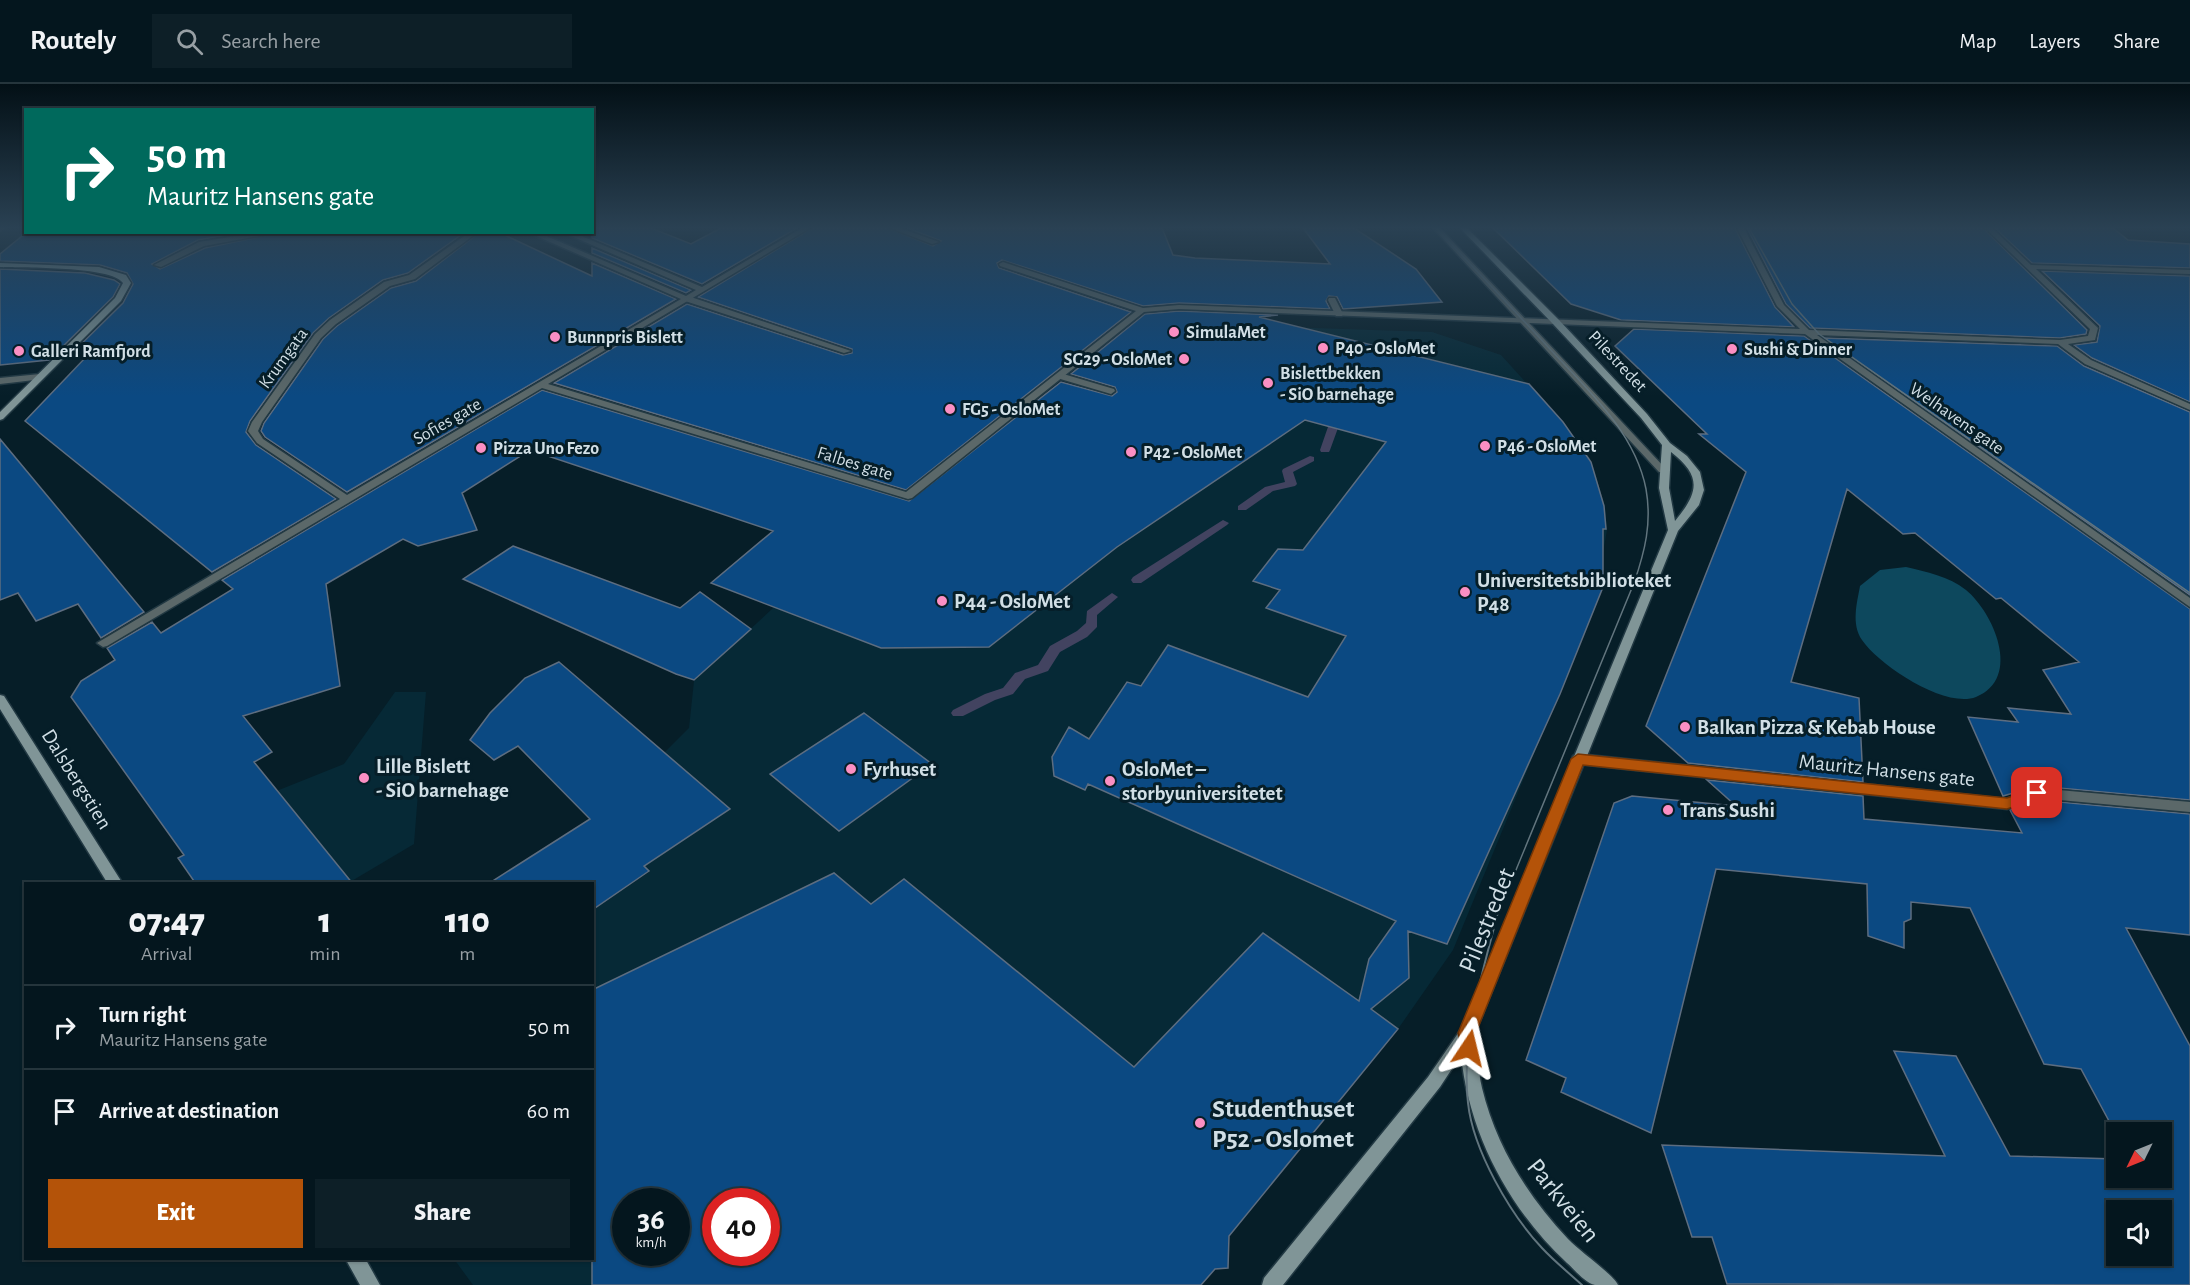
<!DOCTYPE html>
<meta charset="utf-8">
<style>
body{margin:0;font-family:"Alegreya Sans",sans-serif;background:#0d1f27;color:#f1f3f6;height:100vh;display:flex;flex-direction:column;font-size:22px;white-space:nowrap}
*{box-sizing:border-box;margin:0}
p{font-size:20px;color:#979fa4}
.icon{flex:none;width:33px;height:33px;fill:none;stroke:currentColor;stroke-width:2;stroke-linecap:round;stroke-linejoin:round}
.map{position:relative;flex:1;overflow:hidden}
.panel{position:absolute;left:24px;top:798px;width:570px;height:378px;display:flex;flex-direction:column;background:#04161e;border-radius:0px;box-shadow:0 2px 4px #0004,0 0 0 2px #25353c}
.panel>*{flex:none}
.top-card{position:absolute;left:24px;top:24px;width:570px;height:126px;border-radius:0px;box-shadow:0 2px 4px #0004,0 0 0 2px #25353c;background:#00695c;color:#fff;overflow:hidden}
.needle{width:39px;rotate:227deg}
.buttons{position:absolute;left:2106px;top:1038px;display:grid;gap:12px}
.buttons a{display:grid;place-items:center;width:66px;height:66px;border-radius:0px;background:#04161e;box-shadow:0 2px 4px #0004,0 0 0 2px #25353c;font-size:30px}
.speed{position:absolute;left:612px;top:1104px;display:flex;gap:12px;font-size:30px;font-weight:700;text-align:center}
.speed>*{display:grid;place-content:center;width:78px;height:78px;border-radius:50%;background:#04161e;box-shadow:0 2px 4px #0004,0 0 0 2px #25353c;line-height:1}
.speed small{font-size:15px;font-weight:400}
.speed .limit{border:9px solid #d22;background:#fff;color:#111}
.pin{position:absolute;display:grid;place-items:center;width:51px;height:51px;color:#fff;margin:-26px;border-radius:12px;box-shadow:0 3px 9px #0006}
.me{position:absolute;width:66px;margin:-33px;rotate:10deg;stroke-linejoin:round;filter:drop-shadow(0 0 4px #0008)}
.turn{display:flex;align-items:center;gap:21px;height:126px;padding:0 24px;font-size:27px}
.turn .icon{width:78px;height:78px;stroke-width:2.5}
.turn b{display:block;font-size:42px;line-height:51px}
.eta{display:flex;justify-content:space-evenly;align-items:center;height:102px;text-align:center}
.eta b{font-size:36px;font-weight:800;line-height:42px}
.primary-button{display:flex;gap:12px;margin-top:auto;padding:12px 24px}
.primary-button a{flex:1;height:69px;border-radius:0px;background:#b45309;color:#fff;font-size:24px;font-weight:800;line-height:69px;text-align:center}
.primary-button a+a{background:#0d1f27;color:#f1f3f6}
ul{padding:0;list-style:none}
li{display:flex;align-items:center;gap:18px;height:84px;padding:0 24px;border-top:2px solid #25353c}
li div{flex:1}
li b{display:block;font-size:22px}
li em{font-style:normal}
header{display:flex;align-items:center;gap:36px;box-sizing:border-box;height:84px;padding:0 30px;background:#04161e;border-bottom:2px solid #25353c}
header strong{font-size:28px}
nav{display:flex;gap:33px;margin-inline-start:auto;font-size:21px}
.search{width:420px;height:54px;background:#0d1f27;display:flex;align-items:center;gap:15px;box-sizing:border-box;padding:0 21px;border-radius:0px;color:#979fa4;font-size:22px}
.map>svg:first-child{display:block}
.built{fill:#062936;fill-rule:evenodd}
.green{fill:#0d485d}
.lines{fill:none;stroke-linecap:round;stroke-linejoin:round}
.stream{fill:#424360;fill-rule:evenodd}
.building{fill:#0b4982;stroke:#5d6d80;stroke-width:1.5;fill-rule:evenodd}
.lane-casing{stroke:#223943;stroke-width:3}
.street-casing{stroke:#223943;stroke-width:3}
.secondary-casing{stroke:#223943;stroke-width:3}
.lane{fill:#5b6869;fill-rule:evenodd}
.street{fill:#5b6869;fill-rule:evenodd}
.secondary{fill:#809597;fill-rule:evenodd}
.tram-far1{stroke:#62757e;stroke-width:1.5}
.tram{stroke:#62757e;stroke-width:2}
.route{fill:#b45309;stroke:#753606;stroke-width:1.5}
.poi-dot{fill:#fb8fc3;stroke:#061e28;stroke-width:2}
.labels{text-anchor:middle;stroke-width:6;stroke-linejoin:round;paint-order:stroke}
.far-poi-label{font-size:18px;font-weight:bold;fill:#d1dfe6;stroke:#061e28;text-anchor:start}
.far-street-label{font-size:18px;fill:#d1dfe6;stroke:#061e28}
.poi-label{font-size:21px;font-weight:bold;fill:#d1dfe6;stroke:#061e28;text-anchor:start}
.street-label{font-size:21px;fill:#d1dfe6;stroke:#061e28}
.near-street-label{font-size:26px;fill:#d1dfe6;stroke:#061e28}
.near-poi-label{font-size:26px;font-weight:bold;fill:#d1dfe6;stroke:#061e28;text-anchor:start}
</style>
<header>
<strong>Routely</strong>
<div class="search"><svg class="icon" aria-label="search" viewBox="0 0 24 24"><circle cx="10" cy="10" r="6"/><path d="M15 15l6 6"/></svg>Search here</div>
<nav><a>Map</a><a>Layers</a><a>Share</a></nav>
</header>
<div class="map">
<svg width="2190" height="1201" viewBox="0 0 2190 1201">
<rect width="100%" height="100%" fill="#061e28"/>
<path class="built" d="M1255,242L1432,248L1501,271L1562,338L1590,374L1605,422L1607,446L1603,469V503L1453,866L1398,945L1187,1201H473L454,1175L592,1174L593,826L649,788L644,782L729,725L664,669L689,644L694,597L837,465L917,444L1108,280ZM626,1118H676V1168H626ZM716,1118H766V1168H716Z
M395,608H426L414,760L350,798L274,708L344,680Z"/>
<path class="green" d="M1906,483C1926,488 1949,492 1966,506C1993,528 2023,594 1976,613C1945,625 1879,581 1862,556C1851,540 1857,519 1860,502L1880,486Z"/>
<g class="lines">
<path class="stream" d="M1347,330L1352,333L1338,344L1330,366L1329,368H1321L1320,366L1329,340Z
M1310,372L1314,373V377L1293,388L1297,400L1295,402L1273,407L1246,426H1238V422L1265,403L1285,398L1282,387L1283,385Z
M1223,436L1229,439L1227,441L1141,499H1133L1131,496L1133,493Z
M1112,509L1118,513L1097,531V543L1087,553L1060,568L1048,587L1025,595L1013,610L995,616L963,632H953L951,629L953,626L985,610L1003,604L1015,589L1038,581L1050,562L1077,547L1086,539L1087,527Z"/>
</g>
<path class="building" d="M592,144H651L691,160L721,144H797L702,200L592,154Z
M812,144H888L933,162L941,157L907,144H1162L1173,171L1195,174L1330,180L1303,144H1354L1416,185L1442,218L1343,225L1337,213L1329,212L1326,217L1330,225L1179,219L1143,222L1002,176L997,179L999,184L1131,228L906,406L554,299L687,220L843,271L852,269V265L698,213Z
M1493,144H1735L1775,223L1794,243L1621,236L1571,220Z
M1747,144H1983L2087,246L2086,250L2060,254L1810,244L1786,220Z
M1995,144H2113L2128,156L2190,160V184L2032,179Z
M27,148H244L198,156L152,180L160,185L205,164L283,148H465L408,189L383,196L329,234L313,249L250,337L246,348L256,361L336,415L212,488L25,337L87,272L67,274L123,219L133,200L127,189L100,181L0,177V170Z
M480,148H498L592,192V179L676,215L347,408L265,353L261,347L264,339L323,255L337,242L391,204L416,197Z
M592,164L691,206L686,209L592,169Z
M0,185L85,189L114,196L120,200L113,213L49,276L0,281Z
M2042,187L2190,192V318L2092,274L2074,261L2097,258L2100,242Z
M1179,227L1278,231L1259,233L1529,300L1563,338L1591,378L1604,422L1606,445H1603V503L1560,610L1447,860L1408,847L1409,894L1371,925L1398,945L1229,1152L1228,1184L1215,1185L1201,1201H592V906L834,789L871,820L904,795L1134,983L1263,849L1359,917L1369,875L1396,837L1088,700L1085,706L1054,692L1052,673L1069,643L1089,655L1127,598L1141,602L1168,561L1308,613L1346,552L1266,524L1280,506L1253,497L1278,465L1303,466L1386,358L1305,336L1117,463L989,563L881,564L711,499L773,447L530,366L462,409L477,446L418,462L403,455L326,500L340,602L243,632L272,668L254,678L353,800H196L178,774L184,771L71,613L81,597L115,576L107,564L152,538L161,549L233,505L222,496L542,306L909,417L1061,298L1112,312L1117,308L1115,303L1071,290L1145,230ZM626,1118H676V1168H626ZM716,1118H766V1168H716Z
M1634,245L1804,252L2190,525V716L2037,702L2003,712L1968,633L2018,638L2008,624L2071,630L2043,586L2079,578L2001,514L1996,515L1915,449L1903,450L1847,405L1791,598L1859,614L1863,698L1688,679L1646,642L1746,388L1699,350H1707L1615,262Z
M1824,254L2057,262L2084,282L2190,328V511Z
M0,355L144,528L101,554L78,520L36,537L18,509L0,516Z
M513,462L680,524L700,508L751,545L694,596L676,590L463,495Z
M559,578L730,725L644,782L649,787L592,826V800H488L590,735L518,662L494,676L470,656L490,629L525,594Z
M864,629L932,680L839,747L770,690Z
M1707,696L1863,712L1864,735L2022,749L2010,726L2038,716L2190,730V851L2126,844L2190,962V1201L1727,1200L1712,1153H1692L1662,1061L1945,1072L1894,967L1956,972L2010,1072L2116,1075V1094H2162V1048L2116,1050L2081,985L2044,980L1970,824L1911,818V835L1904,838V864L1868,852L1867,800L1716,785L1651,1049L1561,1008L1566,994L1526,976L1614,719L1632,712L1736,722ZM2116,1126H2162V1172H2116Z"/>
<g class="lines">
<g class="lane-casing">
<path id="lane" d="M1433,144H1440L1665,384V388H1659Z
M682,212H688L851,267L844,269L682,216Z
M1329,214H1335L1343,230L1342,232H1336L1328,216Z
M1060,289L1114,305L1115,307L1111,310L1057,294L1056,292Z"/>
</g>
<g class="street-casing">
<path id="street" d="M0,144H6L0,147Z
M802,144H810L548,300L906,408L1136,227L1000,182L999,180L1003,178L1143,224L1179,221L1800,245L1777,222L1737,144H1744L1784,221L1809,246L2060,256L2088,252L2090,245L1985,144H1992L2031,181L2190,186V190L2036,185L2098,244L2095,256L2068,260L2091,276L2190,320V326L2085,280L2058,260L1817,251L2190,514V523L1805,250L1179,225L1144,228L912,414L908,415L542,304L107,562L103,563L97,559L340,415L257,359L248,347L252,338L315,250L330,236L384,198L409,191L470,148H478L415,195L390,202L336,240L321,254L262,338L258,347L263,355L347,411L681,215L527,148H537L686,212L696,206L562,148H572L702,203Z
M890,144H900L939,158L932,160Z
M261,148H281L204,162L161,183L154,181L199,158Z
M40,290L43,291V295L0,300V294Z
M1578,670L2006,715L2037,704L2190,718V728L2038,714L2007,725L1578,680L1573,678L1572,675L1573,672Z"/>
</g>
<g class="secondary-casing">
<path id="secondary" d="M1460,144H1467L1559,236L1647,330L1670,359L1687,372L1700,388L1704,406L1699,421L1678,447L1475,949C1477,967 1478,986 1482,1004C1496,1062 1527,1111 1568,1155C1579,1167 1613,1190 1618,1201C1611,1201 1602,1201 1595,1201C1585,1199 1574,1185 1567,1179C1509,1125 1469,1050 1461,971L1440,1003L1283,1201H1262L1264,1194L1428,993L1461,945L1668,446L1659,404L1662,361L1641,334L1553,240ZM1671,368C1702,392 1699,408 1675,437L1669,404Z
M0,179L99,183L126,191L131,199L121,217L3,335L0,336V328L115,214L123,199C112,182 23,184 0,183Z
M0,611L4,612L123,800H108L0,625Z
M345,1174H365L380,1201H360Z"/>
</g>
<use href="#lane" class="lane"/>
<use href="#street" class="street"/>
<use href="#secondary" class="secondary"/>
<path class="tram-far1" d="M1436,144C1474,184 1512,224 1549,264C1587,305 1635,348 1646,405C1652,439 1645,467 1634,499L1495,837
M1749,144L1792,220L1819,250L2190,509"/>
<path class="tram" d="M1496,836C1481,894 1461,959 1468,1019C1473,1066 1510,1130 1542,1164C1554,1177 1569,1189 1582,1201"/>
</g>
<linearGradient id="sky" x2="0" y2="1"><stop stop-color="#031016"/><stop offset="0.46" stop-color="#2a4153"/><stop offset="1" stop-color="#2a4153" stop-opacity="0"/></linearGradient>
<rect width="2190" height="312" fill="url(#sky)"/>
<path class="route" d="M1578,670L2007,714L2037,703L2045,709L2043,713L2007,725L1583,681L1476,949L1478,964L1475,970L1469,972L1463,970L1458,949L1571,675Z"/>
<g class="poi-dot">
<circle cx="1174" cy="248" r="6"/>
<circle cx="555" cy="253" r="6"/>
<circle cx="1323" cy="264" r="6"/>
<circle cx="1732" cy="265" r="6"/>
<circle cx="19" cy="267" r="6"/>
<circle cx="1184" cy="275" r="6"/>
<circle cx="1268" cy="299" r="6"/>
<circle cx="950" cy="325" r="6"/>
<circle cx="1485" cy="362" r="6"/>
<circle cx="481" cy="364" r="6"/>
<circle cx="1131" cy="368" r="6"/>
<circle cx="1465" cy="508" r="6"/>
<circle cx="942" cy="517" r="6"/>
<circle cx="1685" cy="643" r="6"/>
<circle cx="851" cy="685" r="6"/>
<circle cx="364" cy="694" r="6"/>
<circle cx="1110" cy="697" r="6"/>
<circle cx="1668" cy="726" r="6"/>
<circle cx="1200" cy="1039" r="6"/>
</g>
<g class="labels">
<g class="far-poi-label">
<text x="1186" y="254">SimulaMet</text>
<text x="567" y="259">Bunnpris Bislett</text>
<text x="1335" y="270">P40 - OsloMet</text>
<text x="1744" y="271">Sushi &amp; Dinner</text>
<text x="31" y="273">Galleri Ramfjord</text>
<text x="1172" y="281" text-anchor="end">SG29 - OsloMet</text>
<text x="1280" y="295">Bislettbekken<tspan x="1280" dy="21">- SiO barnehage</tspan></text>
<text x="962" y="331">FG5 - OsloMet</text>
<text x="1497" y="368">P46 - OsloMet</text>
<text x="493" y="370">Pizza Uno Fezo</text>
<text x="1143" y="374">P42 - OsloMet</text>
</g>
<g class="far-street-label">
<text transform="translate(283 274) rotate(-54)" y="6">Krumgata</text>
<text transform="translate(1618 277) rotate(47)" y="6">Pilestredet</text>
<text transform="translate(1957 334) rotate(35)" y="6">Welhavens gate</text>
<text transform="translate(447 337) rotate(-30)" y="6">Sofies gate</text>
<text transform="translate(855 379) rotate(17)" y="6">Falbes gate</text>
</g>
<g class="poi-label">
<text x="1477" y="503">Universitetsbiblioteket<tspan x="1477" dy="24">P48</tspan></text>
<text x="954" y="524">P44 - OsloMet</text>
<text x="1697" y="650">Balkan Pizza &amp; Kebab House</text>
<text x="376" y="689">Lille Bislett<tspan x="376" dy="24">- SiO barnehage</tspan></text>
<text x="863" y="692">Fyrhuset</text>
<text x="1122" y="692">OsloMet –<tspan x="1122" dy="24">storbyuniversitetet</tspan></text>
<text x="1680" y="733">Trans Sushi</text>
</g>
<g class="street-label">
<text transform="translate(1887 686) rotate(6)" y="7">Mauritz Hansens gate</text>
<text transform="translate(77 695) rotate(58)" y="7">Dalsbergstien</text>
</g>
<g class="near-street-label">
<text transform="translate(1486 836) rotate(-68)" y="9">Pilestredet</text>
<text transform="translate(1564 1116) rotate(51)" y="9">Parkveien</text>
</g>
<g class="near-poi-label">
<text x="1212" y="1033">Studenthuset<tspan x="1212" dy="30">P52 - Oslomet</tspan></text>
</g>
</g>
</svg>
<div class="buttons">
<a><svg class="needle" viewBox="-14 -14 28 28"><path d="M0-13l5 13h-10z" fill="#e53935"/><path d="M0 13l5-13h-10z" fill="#979fa4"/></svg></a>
<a><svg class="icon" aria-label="sound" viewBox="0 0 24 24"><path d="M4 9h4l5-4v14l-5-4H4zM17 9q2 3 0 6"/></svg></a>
</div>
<div class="speed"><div>36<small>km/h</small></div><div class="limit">40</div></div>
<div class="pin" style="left:2037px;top:709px;background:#d93025"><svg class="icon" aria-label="arrive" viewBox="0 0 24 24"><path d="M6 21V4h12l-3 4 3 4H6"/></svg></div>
<svg class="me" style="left:1469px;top:964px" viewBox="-20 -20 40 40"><path d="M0-17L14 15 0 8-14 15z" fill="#b45309" stroke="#fff" stroke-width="4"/></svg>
<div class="top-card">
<div class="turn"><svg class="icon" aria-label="right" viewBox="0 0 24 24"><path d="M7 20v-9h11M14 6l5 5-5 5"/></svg><div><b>50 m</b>Mauritz Hansens gate</div></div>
</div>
<section class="panel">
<div class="eta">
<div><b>07:47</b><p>Arrival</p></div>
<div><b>1</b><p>min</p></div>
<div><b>110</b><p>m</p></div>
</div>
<ul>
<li><svg class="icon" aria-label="right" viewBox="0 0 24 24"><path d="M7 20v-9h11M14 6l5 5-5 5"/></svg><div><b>Turn right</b><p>Mauritz Hansens gate</p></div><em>50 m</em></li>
<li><svg class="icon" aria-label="arrive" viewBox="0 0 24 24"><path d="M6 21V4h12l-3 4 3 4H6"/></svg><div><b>Arrive at destination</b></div><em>60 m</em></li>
</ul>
<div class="primary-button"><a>Exit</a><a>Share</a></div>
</section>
</div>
